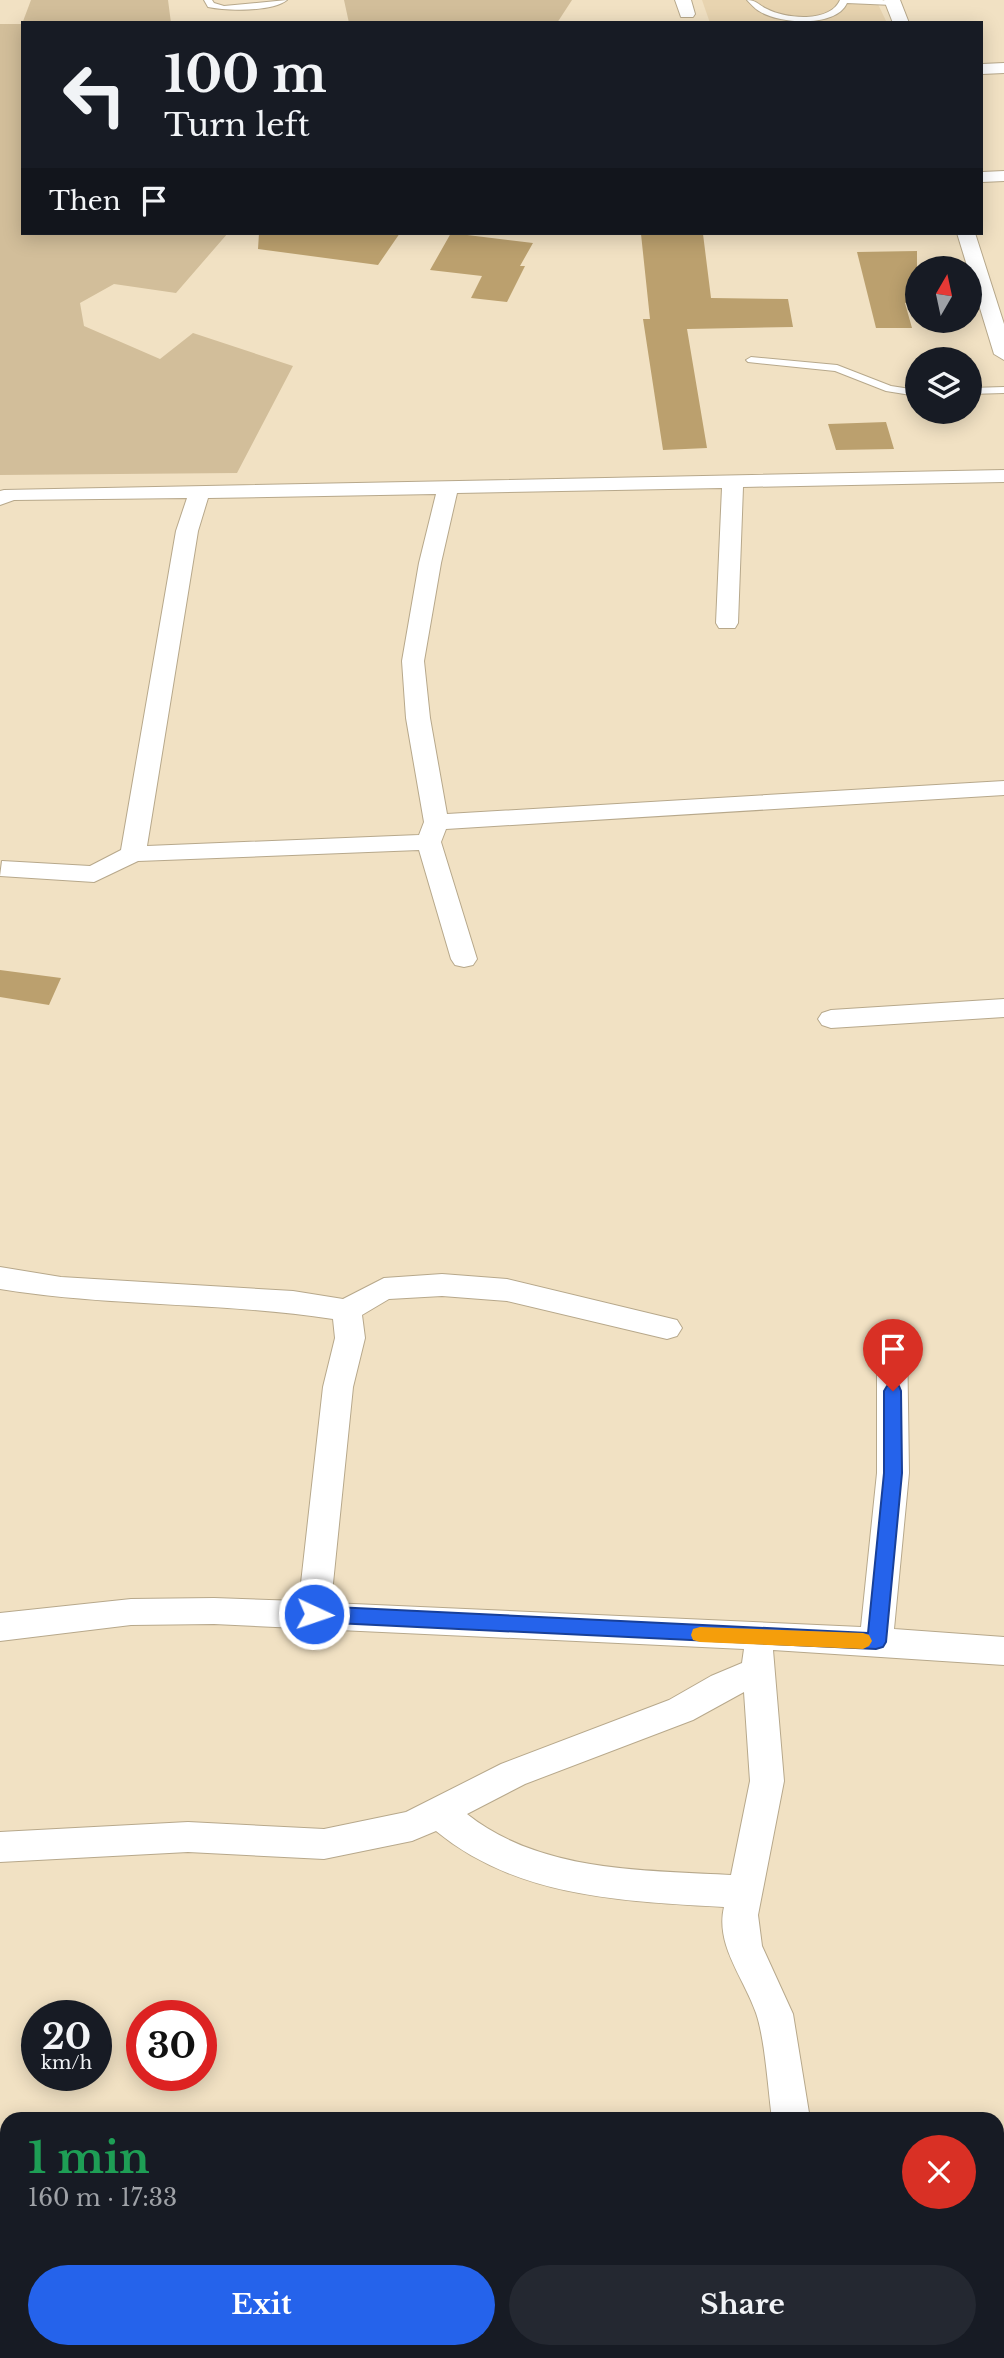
<!DOCTYPE html>
<meta charset="utf-8">
<style>
body{margin:0;font-family:"Libre Baskerville",serif;background:#242831;color:#f1f3f6;height:100vh;display:flex;flex-direction:column;font-size:26px;white-space:nowrap}
*{box-sizing:border-box;margin:0}
p{font-size:23px;color:#9ea1a6}
.icon{flex:none;width:38px;height:38px;fill:none;stroke:currentColor;stroke-width:2;stroke-linecap:round;stroke-linejoin:round}
.map{position:relative;flex:1;overflow:hidden}
.sheet{position:absolute;left:0px;top:2112px;width:1004px;height:247px;display:flex;flex-direction:column;background:#171b24;border-radius:21px 21px 0 0;box-shadow:0 4px 18px #0003}
.sheet>*{flex:none}
.banner{position:absolute;left:21px;top:21px;width:962px;height:214px;border-radius:0px;box-shadow:0 4px 18px #0003;background:#171b24;color:#f1f3f6;overflow:hidden}
.needle{width:46px;rotate:9deg}
.fabs{position:absolute;left:905px;top:256px;display:grid;gap:14px}
.fabs a{display:grid;place-items:center;width:77px;height:77px;border-radius:50%;background:#171b24;box-shadow:0 4px 18px #0003;font-size:35px}
.speed{position:absolute;left:21px;top:2000px;display:flex;gap:14px;font-size:35px;font-weight:700;text-align:center}
.speed>*{display:grid;place-content:center;width:91px;height:91px;border-radius:50%;background:#171b24;box-shadow:0 4px 18px #0003;line-height:1}
.speed small{font-size:18px;font-weight:400}
.speed .limit{border:10px solid #d22;background:#fff;color:#111}
.pin{position:absolute;display:grid;place-items:center;width:60px;height:60px;color:#fff;margin:-72px -30px;border-radius:50% 50% 50% 0;rotate:-45deg;box-shadow:0 0 7px #0007}
.pin .icon{rotate:45deg}
.me{position:absolute;width:77px;margin:-38px;rotate:93deg;stroke-linejoin:round;filter:drop-shadow(0 0 5px #0008)}
.turn{display:flex;align-items:center;gap:24px;height:147px;padding:0 28px;font-size:32px}
.turn .icon{width:91px;height:91px;stroke-width:2.5}
.turn b{display:block;font-size:49px;line-height:60px}
.then{display:flex;align-items:center;height:66px;padding:0 28px;background:#0003;gap:14px;font-size:26px}
.round{display:grid;place-items:center;flex:none;width:74px;height:74px;border-radius:37px;background:#242831}
.summary{display:flex;align-items:center;justify-content:space-between;height:119px;padding:0 28px}
h1{font-size:42px;font-weight:800;line-height:52px;color:#1e9e55}
.primary-button{display:flex;gap:14px;margin-top:auto;padding:14px 28px}
.primary-button a{flex:1;height:80px;border-radius:42px;background:#2563eb;color:#fff;font-size:28px;font-weight:800;line-height:80px;text-align:center}
.primary-button a+a{background:#242831;color:#f1f3f6}
.map>svg:first-child{display:block}
.built{fill:#e8d4b0}
.green{fill:#d2be9a}
.building{fill:#bba06e}
.lines{fill:none;stroke-linecap:round;stroke-linejoin:round}
.service-casing{stroke:#b7a88b;stroke-width:2}
.minor-casing{stroke:#b7a88b;stroke-width:2}
.service{fill:#fff;fill-rule:evenodd}
.minor{fill:#fff;fill-rule:evenodd}
.route{fill:#2563eb;stroke:#184099;stroke-width:2}
.slow{fill:#f59e0b}
</style>
<div class="map">
<svg width="1004" height="2358" viewBox="0 0 1004 2358">
<rect width="100%" height="100%" fill="#f1e1c3"/>
<path class="built" d="M702,0H876L887,23H710Z"/>
<path class="green" d="M31,0H168L171,23H23V233H228L176,293L114,284L80,303L84,326L160,359L193,333L293,366L237,473L0,475V24H22Z
M344,0H572L557,23H349Z
M998,2259L1004,2260V2358H859L857,2352H998Z"/>
<path class="building" d="M259,233H400L378,265L258,249Z
M451,233L533,243L520,266H525L507,302L471,298L482,276L430,270Z
M641,234H703L711,298L788,299L793,327L687,329L707,448L663,450L643,319H650Z
M917,251V303H905L912,328H876L857,252Z
M886,422L894,449L836,450L828,424Z
M0,970L61,978L49,1005L0,997Z"/>
<g class="lines">
<g class="service-casing">
<path id="service" d="M204,0H212L214,3L224,6L287,0C272,12 227,11 208,7Z
M747,0C757,0 758,5 767,9C786,19 830,23 840,0H882L897,3L893,5L847,3C836,28 779,24 759,11C755,9 751,4 747,0Z
M751,357L837,365L891,386L917,390V396L886,391L835,371L748,362L746,360Z
M1004,387V393L970,394V388Z"/>
</g>
<g class="minor-casing">
<path id="minor" d="M675,0H691L695,14L693,17H681Z
M884,0H900L909,23H893Z
M1004,63V73L982,74V64Z
M1004,171V181L982,182V172Z
M957,233H975L1004,324V360L994,354Z
M1004,470V482L743,487L738,623L735,628H719L716,623L722,488L457,493L441,563L424,661L430,718L447,814L1004,781V795L446,829L441,842L477,959L473,965L464,967L455,965L451,959L419,850L138,861L94,882L0,876L2,861L90,866L121,850L176,531L187,498L14,500L0,505V491L4,490ZM436,494L419,563L402,661L406,718L424,822L419,835L147,846L198,531L208,498Z
M1004,999V1017L831,1028L822,1025L818,1019L822,1013L831,1010Z
M0,1267L61,1277L293,1291L343,1299L384,1278L442,1274L507,1279L677,1320L682,1328L677,1336L667,1339L507,1301L442,1296L389,1299L362,1315L365,1338L353,1387L331,1603L861,1627L877,1473V1336L882,1328L892,1325L902,1328L907,1336L909,1473L894,1629L1004,1637V1665L773,1650L784,1781L758,1915L762,1946L793,2014L810,2119H772C768,2089 765,2039 756,2013C744,1978 715,1945 724,1907C624,1901 517,1898 436,1831L412,1841L324,1859L188,1852L0,1862V1832L188,1822L324,1829L406,1812L501,1764L669,1700L711,1676L742,1663L744,1649L214,1624L131,1625L0,1641V1613L131,1599L214,1598L299,1601L323,1387L335,1338L333,1319C223,1302 110,1307 0,1289ZM744,1692L750,1781L731,1875C642,1870 540,1872 467,1814L525,1784L693,1720Z
M998,2209L1004,2210V2248L998,2247Z
M0,2275H7V2315H0Z
M132,2352H172L170,2358H130Z
M813,2352H853L854,2358H814Z"/>
</g>
<use href="#service" class="service"/>
<use href="#minor" class="minor"/>
</g>
<path class="route" d="M893,1384L899,1386L901,1391L902,1473L886,1642L883,1647L876,1649L314,1622L308,1619L305,1614L308,1609L314,1606L868,1633L884,1473V1391L887,1386Z"/>
<path class="slow" d="M700,1627L863,1633L869,1635L872,1641L869,1646L863,1649L700,1642L693,1640L691,1635L693,1629Z"/>
</svg>
<div class="fabs">
<a><svg class="needle" viewBox="-14 -14 28 28"><path d="M0-13l5 13h-10z" fill="#e53935"/><path d="M0 13l5-13h-10z" fill="#9ea1a6"/></svg></a>
<a><svg class="icon" aria-label="layers" viewBox="0 0 24 24"><path d="M12 4l9 5-9 5-9-5zM3 14l9 5 9-5"/></svg></a>
</div>
<div class="speed"><div>20<small>km/h</small></div><div class="limit">30</div></div>
<div class="pin" style="left:893px;top:1391px;background:#d93025"><svg class="icon" aria-label="arrive" viewBox="0 0 24 24"><path d="M6 21V4h12l-3 4 3 4H6"/></svg></div>
<svg class="me" style="left:314px;top:1614px" viewBox="-20 -20 40 40"><circle r="17" fill="#2563eb" stroke="#fff" stroke-width="3"/><path d="M0-11L8 9 0 5-8 9z" fill="#fff"/></svg>
<div class="banner">
<div class="turn"><svg class="icon" aria-label="left" viewBox="0 0 24 24"><path d="M17 20v-9H6M10 6l-5 5 5 5"/></svg><div><b>100 m</b>Turn left</div></div>
<div class="then">Then<svg class="icon" aria-label="arrive" viewBox="0 0 24 24"><path d="M6 21V4h12l-3 4 3 4H6"/></svg></div>
</div>
<section class="sheet">
<div class="summary"><div><h1>1 min</h1><p>160 m · 17:33</p></div><a class="round" style="background:#d93025;color:#fff"><svg class="icon" aria-label="close" viewBox="0 0 24 24"><path d="M6 6l12 12M18 6L6 18"/></svg></a></div>
<div class="primary-button"><a>Exit</a><a>Share</a></div>
</section>
</div>
